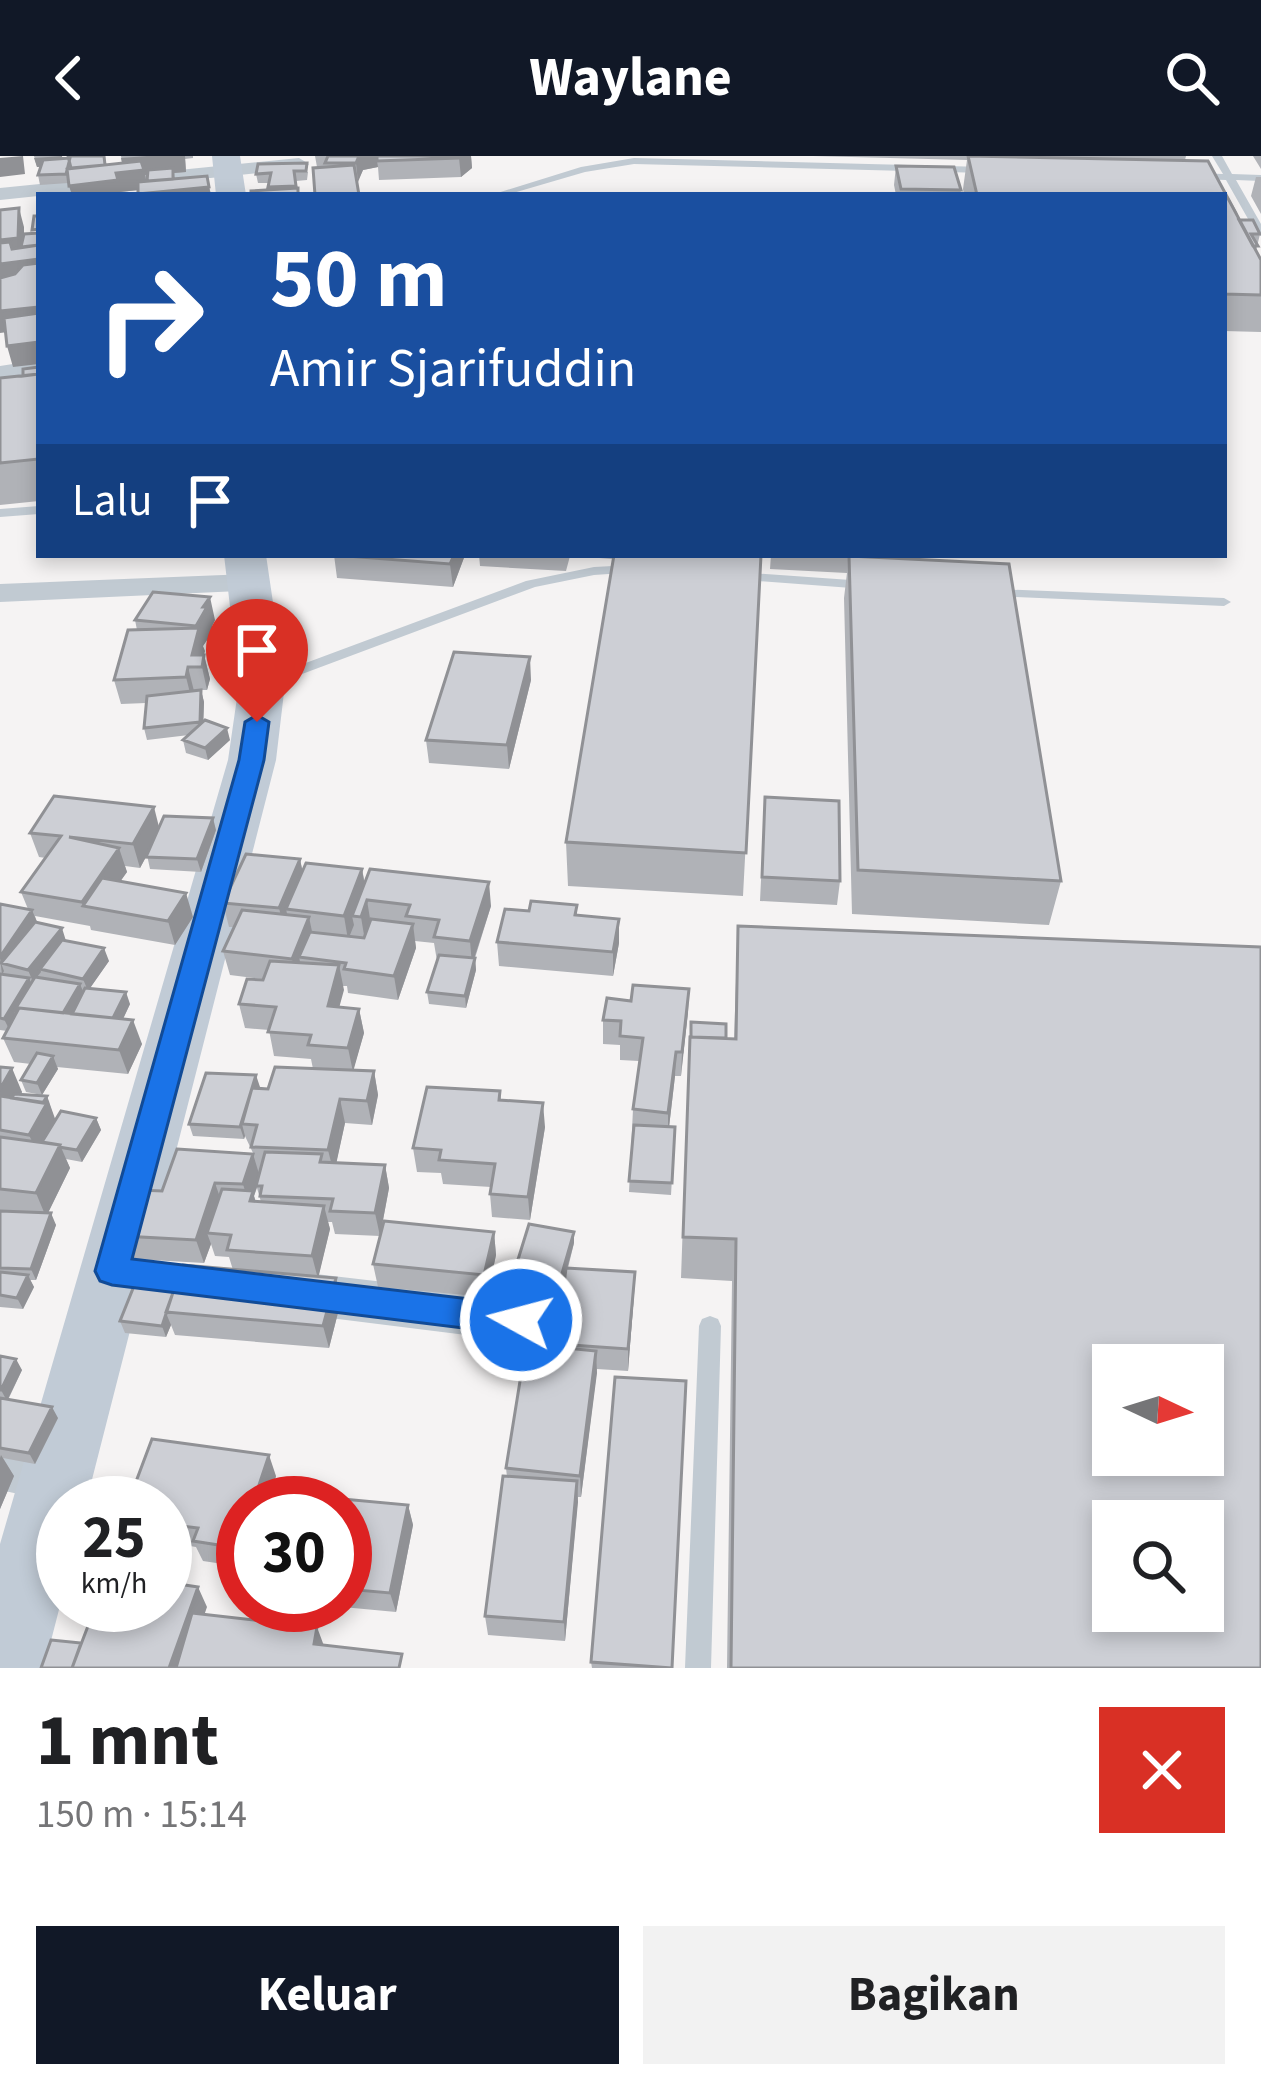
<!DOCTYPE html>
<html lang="id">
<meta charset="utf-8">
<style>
body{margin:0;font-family:"Source Sans 3",sans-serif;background:#f2f2f2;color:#202124;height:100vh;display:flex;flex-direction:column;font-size:45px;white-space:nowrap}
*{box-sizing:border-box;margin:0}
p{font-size:39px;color:#757577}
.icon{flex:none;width:66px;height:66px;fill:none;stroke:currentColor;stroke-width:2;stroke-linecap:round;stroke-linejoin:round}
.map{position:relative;height:1512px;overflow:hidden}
.details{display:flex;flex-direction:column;background:#fff;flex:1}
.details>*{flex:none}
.top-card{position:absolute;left:36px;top:36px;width:1191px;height:366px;border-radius:0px;box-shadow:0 6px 18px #0003;background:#1a4fa0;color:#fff;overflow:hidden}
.needle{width:78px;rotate:94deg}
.tools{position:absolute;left:1092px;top:1188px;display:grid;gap:24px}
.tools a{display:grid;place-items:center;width:132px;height:132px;border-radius:0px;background:#fff;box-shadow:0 6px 18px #0003;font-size:60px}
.speed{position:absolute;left:36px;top:1320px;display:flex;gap:24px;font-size:60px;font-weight:700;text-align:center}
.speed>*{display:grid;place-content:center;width:156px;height:156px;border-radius:50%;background:#fff;box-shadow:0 6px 18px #0003;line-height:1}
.speed small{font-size:30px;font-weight:400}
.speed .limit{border:18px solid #d22;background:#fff;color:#111}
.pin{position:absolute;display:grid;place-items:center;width:102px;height:102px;color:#fff;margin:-123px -51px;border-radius:50% 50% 50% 0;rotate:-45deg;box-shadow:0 0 12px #0007}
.pin .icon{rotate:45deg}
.me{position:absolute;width:132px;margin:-66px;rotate:277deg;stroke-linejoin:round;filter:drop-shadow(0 0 9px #0008)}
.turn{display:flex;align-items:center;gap:42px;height:252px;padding:0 36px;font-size:54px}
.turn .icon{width:156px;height:156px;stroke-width:2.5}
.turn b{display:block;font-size:84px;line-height:102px}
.then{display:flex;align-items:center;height:114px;padding:0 36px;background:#0003;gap:24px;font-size:45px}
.round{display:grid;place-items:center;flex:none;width:126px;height:126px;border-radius:0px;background:#f2f2f2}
.overview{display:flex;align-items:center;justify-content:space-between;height:204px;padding:0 36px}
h1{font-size:72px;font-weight:700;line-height:90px}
.action{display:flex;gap:24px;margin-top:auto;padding:24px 36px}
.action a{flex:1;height:138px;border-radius:0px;background:#111827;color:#fff;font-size:48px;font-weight:700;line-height:138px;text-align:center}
.action a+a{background:#f2f2f2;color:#202124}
header{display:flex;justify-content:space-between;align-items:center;height:156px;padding:0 36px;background:#111827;color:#fff;font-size:54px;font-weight:700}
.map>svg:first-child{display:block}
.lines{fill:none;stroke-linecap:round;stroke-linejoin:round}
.lane{fill:#c1cad2;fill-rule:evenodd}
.street{fill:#c1cad2;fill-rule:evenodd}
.secondary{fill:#c1cbd6;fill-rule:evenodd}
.wall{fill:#b0b2b7;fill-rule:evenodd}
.shaded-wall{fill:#909195}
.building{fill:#cdcfd5;stroke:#909195;stroke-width:3;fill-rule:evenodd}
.route{fill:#1a73e8;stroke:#114b97;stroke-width:3}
</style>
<header><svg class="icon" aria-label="back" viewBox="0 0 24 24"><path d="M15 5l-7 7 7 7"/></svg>Waylane<svg class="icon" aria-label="search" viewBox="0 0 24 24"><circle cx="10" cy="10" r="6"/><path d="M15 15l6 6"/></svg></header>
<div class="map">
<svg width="1261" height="1512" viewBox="0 0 1261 1512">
<rect width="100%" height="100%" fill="#f5f3f3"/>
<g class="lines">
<path class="lane" d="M1212,0H1222L1232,18L1261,19V25L1236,24L1261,68V80L1256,77L1226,24L1192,23L1187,20L1192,17L1223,18Z
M634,2L985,11L990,14L985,17L634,8L585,16L506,39H491L581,11Z
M39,350V358L0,361V353Z
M632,409L639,413L637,416L594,419L535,431L270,530L265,532L257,527L260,524L526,425L594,411Z
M737,416L865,425L872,429L865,433L732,423V417Z
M995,433L1224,442L1231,446L1224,450L990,440V434Z
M710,1160L718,1163L721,1170L711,1512H685L699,1170L702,1163Z"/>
<path class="street" d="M299,2L309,8L306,12L0,44V32Z
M39,204V220L0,226V210Z
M248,418L263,427L259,434L0,446V428Z
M290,1115L521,1142L538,1148L546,1164L538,1180L521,1186L290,1157L273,1151L266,1136L273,1121Z
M0,1284L75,1302L83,1320L75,1338L56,1346L0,1334Z"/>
<path class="secondary" d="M212,0H240L246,39H216Z
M224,399H266L285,528L276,604L86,1347H63V1438L44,1512H0V1388L228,604L239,528Z"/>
</g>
<path class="wall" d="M34,0H62V3L107,9L122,7L121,0H193V2L185,3L186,16L174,17L175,23L207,20L211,39H139L138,34L120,36L121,38L72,39L69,26L68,27L40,29L38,19L40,11H37Z
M315,0H471L472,12L461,21L379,24L378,11L363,14L357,26L317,11Z
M813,0H1186L1185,4L1208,5L1237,56L1239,64H1253L1260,78L1256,95L1261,104V176L1224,175V39H964L963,33L967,4Z
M1253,0H1261V13Z
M258,8L308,16L307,24L296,25L297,32L269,34V27H258L256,18Z
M896,10L961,34L960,39H896L894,29Z
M1256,21H1261V58L1251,40Z
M39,211V345L0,349V222L23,220Z
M334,399H465L453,431L337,422Z
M479,399H761L743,740L568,730L566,686L614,403L570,400L566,415L480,410Z
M771,399H858L1061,725L1049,769L852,758L844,442L847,417L770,413Z
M135,464H215L212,470L213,475L203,490L204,499L210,523L207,534H201L204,546L203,566L230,584L208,604L186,597L183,584L189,579L147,584L144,572L146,547L121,548L114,524L137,474Z
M531,524L509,613L429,607L426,584Z
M765,641L840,725L837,749L760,745Z
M159,671L216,674L201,716L150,713L147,699L140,712L125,710L127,716L120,725L193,761L175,789L91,774L90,770L35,760L37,766L66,785L109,805L90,832L130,848L123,863L142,888L128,918L57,911L58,913L42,939L26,936L21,924L31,908L14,906L3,882L7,875L0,874V748L28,753L21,736L46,702L39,701L30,677Z
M300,703L302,714L362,713L365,728L491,750L475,802L476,814L466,852L429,848L427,836L437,805L434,787L415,785L416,792L398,844L348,837L347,830H343L339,851L359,853L364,877L353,914L374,915L378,939L372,969L345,967L336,1007L385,1009L389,1032L380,1080L335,1078L332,1066H328L330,1073L318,1121L336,1122L341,1145L329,1192L175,1179L171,1169L166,1181L125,1177L120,1165L179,1118L233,1114L229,1101L215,1100L211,1088L204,1107L133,1103L123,1080L162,1035L253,997L245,980L244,983L193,980L189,968L260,931L268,933L313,913L311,903L274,900L269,874L245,872L239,848L263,823L230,819L223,795L234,771H229L223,747ZM257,1032L261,1046H256L254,1040Z
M577,749V759L619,787L613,820L499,810L497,786L529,755Z
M738,770L1261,1512H727L732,1125L681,1122L688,924L726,882L734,883Z
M689,833L681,920H675L669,971H675L671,1039L629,1036L633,953L639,905L620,904V889L603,888V864L631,845Z
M0,911L22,936L21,939L47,940L55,965L96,962L101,974L82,1006L66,1003L70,1012L48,1057L56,1069L36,1124H30L34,1131L23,1153L0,1151Z
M500,935L501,944L545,971L530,1064L492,1061L490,1038L491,1031L443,1028L441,1017L417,1016L413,992Z
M494,1076L496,1099L487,1141L378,1131L373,1108Z
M574,1087L568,1112L635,1116L634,1139L628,1215L597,1213L581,1341H578L565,1485L488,1479L485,1460L507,1321L506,1312L557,1191L565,1121L555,1157L509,1148L508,1136Z
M0,1200L22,1214L8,1244L58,1262L35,1308L3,1302L14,1320L0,1353Z
M276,1320L271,1336L408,1349L413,1369L396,1456L321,1449H345V1347H243V1411L203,1405L196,1391L165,1386V1347Z
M591,1506L672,1512H592Z"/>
<path class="shaded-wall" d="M23,0L25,18L0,21V2Z
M62,0L63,9L37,11L34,2Z
M147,0H185L186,16L174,17V34L209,31L211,39H139L138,38L173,34V17L145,19L148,33L120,36L116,17L124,16L121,2Z
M359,0H383L377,5L378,11L363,14L358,26L356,7Z
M462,0H471L472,12L461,21L459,2Z
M118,24L121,39H72L69,30Z
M19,52L24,71V91L0,105V84Z
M39,97V124L0,129V108Z
M39,151V172L0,177V155Z
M39,186V208L13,211L7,190Z
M454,399H465L453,431L450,408Z
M210,441L215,464L212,470L213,475L203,490L205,495L201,511L192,499L198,477L196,470L203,451Z
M204,499L210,523L207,534L202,511Z
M530,501L531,524L509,613L507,589Z
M188,511L194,535L192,545L186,521Z
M201,534L204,546L203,578L200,566Z
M227,572L230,584L208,604L205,592Z
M154,651L160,675L140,712L133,688Z
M213,662L216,674L201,716L197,703Z
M119,692L127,716L101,753L83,750L82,746Z
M300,703L305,727L286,753L289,767L285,776L279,752Z
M362,713L366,737L352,760L354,769L348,784L344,760Z
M489,726L491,750L472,809L470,785Z
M186,737L193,761L175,789L168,765Z
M367,744L371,769L365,785L361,761Z
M32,754L37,766L1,807L4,815L2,819L0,801Z
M309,761L314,785L299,801L302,815L298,827L292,803Z
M619,763V787L613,820V796Z
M413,768L416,792L398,844L394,820Z
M62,772L66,785L40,813L41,816L33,826L28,814Z
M104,792L109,805L88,835L83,823Z
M475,802L476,814L466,852L465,840Z
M339,809L344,834L333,874L328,850Z
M29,822L34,834L14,855L17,862L10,875L4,863Z
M80,828L85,840L65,874L61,862Z
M689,833L688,857L681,920L682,896Z
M126,836L130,848L115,880L110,868Z
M359,853L364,877L353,916L348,892Z
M133,864L142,888L128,918L119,894Z
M676,896L675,920L668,980V957Z
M53,900L58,913L42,939L37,927Z
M12,912L22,936L15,949L0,948V933Z
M374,915L378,939L372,969L367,945Z
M256,919L260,931L248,968H242L245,980L244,983L240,971Z
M47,940L58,971L40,1002L29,979Z
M340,943L345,967L334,1018L328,994Z
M543,947L545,971L530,1064L528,1041Z
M96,962L101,974L82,1006L77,994Z
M60,989L70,1012L46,1061L36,1037Z
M253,998L260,1021L254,1040L259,1058L250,1052L243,1028Z
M385,1009L389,1032L380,1080L375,1057Z
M215,1027L223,1050L207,1077L211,1088L204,1107L196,1084Z
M324,1050L330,1073L318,1123L312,1100Z
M51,1057L56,1069L36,1124L31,1113Z
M494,1076L496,1099L487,1141L484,1119Z
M574,1076V1087L555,1157L554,1145Z
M635,1116L634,1139L628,1215V1193Z
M28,1119L34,1131L23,1153L17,1142Z
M336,1122L341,1145L329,1192L323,1170Z
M166,1157L171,1169L166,1181L162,1170Z
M596,1195L597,1217L581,1341L580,1320Z
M16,1203L22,1214L7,1245L1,1234Z
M52,1251L58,1262L35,1308L29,1297Z
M1,1299L14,1320L0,1353V1302Z
M269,1299L276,1320L268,1347H253Z
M577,1325L578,1346L565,1485L564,1466Z
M408,1349L413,1369L396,1456L390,1437Z
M243,1377V1403L238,1392Z
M198,1431L207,1451L186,1512H169Z
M317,1471L327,1498L314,1488Z"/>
<path class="building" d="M68,0H104L105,9L71,12Z
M328,0H359L356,7H325Z
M377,0H462L459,2L377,5Z
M968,0L1208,5L1261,104V139L1224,138V39H977Z
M70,2L66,18L38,19L43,4Z
M141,5L144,14L116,17L118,24L69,30L67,13Z
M307,7L306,15H294L296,30L268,31L271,17L256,18L258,8Z
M354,9L359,39H315L313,12Z
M896,10L954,11L961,34L901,33Z
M173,12V23L147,25L148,14Z
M207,20L209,31L138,38V26Z
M298,32V39H251V35Z
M19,52L18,82L0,84V54Z
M34,60H39V73L32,74Z
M1239,64H1253L1260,78H1251L1258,90H1253Z
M39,77V89L21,91L24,78Z
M10,86L12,93L39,89V103L0,108V87Z
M39,107V151L0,155V122L15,118L23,109Z
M39,157V186L7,190L4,162Z
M39,211V218L23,220V213Z
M39,218V303L0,307V222Z
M334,399H454L450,408Z
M614,399H761L746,697L566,686Z
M849,400L1009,408L1061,725L858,714Z
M153,436L210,441L203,451H207L196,470L135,464Z
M199,472L192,499H204L202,511H188L186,521L114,524L128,474Z
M454,496L530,501L507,589L426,584Z
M201,534L200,566L144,572L147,540Z
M205,564L227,572L205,592L183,584Z
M54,640L154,651L133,688L69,681L119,692L82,746L21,736L61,680L30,677Z
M765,641L839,645L840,725L762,721Z
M164,660L213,662L197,703L146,701Z
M246,698L300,703L279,752L223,747Z
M306,707L362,713L344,760L286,753Z
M370,713L489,726L470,785L434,781L439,764L406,760L410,749L367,744L361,761L352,760Z
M102,722L186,737L168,765L83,750Z
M531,745L577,749L575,759L619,763L613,796L497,786L505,753L529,755Z
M0,748L32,754L0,801Z
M242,754L309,761L292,803L223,795Z
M371,763L413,768L394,820L344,813L346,807L299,801L310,776L364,782Z
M35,766L62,772L28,814L1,807Z
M738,770L1261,791V1512H731L736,1083L683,1081L690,881L736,883ZM1113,1209H1203V1299H1113ZM1113,1365H1203V1455H1113Z
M62,784L104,792L83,823L40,813Z
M439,799L475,802L465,840L427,836Z
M270,805L339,809L328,850L359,853L348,892L308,889L311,879L268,876L276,851L239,848L247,823L263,824Z
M0,818L29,822L4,863L0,862Z
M35,821L80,828L63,857L19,852L17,855H14Z
M633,829L689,833L682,896H676L668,957L633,953L643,882L620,880L621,865L603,864L607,842L631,845Z
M85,832L126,836L113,862L72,858Z
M19,852L133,864L119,894L3,882Z
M691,866L726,868V882L691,881Z
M37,897L53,900L37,927L21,924Z
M0,911L12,912L0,933Z
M275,911L374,915L367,945L340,943L328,994L251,991L257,969L242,968L252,932L268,933Z
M206,917L256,919L240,971L189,968Z
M427,931L500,935L499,944L543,947L528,1041L490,1038L495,1008L439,1004L441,994L413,992Z
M14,938L47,940L43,947L12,942Z
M0,940L47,947L29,979L0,974Z
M61,955L96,962L77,994L59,991L60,989L42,986Z
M634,969L675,971L672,1027L629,1025Z
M0,981L60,989L36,1037L0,1033Z
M177,993L253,998L243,1028L215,1027L196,1084L123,1080L139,1034L162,1035Z
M265,996L322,998L320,1006L385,1009L375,1057L330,1055L333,1043L260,1040L262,1030H256Z
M222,1033L253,1035L250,1045L324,1050L312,1100L227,1094L231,1079L207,1077Z
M0,1055L51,1057L31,1113L0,1112Z
M384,1065L494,1076L484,1119L373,1108Z
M529,1068L574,1076L554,1145L508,1136Z
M183,1109L336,1122L323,1170L166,1156Z
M566,1112L635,1116L628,1193L557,1188Z
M140,1115L179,1118L162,1170L120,1165Z
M0,1116L28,1119L17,1142L0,1139Z
M526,1188L596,1195L580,1320L506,1312Z
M0,1200L16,1203L1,1234H0Z
M615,1221L686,1225L672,1512L591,1506Z
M0,1242L52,1251L29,1297L0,1292Z
M152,1283L269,1299L253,1347H243V1377L238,1392L193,1385L198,1372L165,1368V1347H128Z
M503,1320L577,1325L564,1466L485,1460Z
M267,1336L408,1349L390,1437L345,1433V1347H264Z
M165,1426L198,1431L169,1512H72L96,1449H165Z
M192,1457L317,1471L314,1488L402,1498L399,1512H176Z
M51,1484L81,1487L72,1512H41Z"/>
<path class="route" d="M257,559L269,566L264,604L132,1103L521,1149L534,1153L539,1164L534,1175L521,1179L112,1129L100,1125L95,1115L239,604L245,566Z"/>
</svg>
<div class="tools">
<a><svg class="needle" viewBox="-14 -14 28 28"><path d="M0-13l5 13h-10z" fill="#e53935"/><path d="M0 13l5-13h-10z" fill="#757577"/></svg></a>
<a><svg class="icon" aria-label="search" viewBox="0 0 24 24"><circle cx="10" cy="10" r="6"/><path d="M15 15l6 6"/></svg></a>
</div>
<div class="speed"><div>25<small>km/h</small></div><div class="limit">30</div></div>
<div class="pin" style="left:257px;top:566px;background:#d93025"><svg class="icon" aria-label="arrive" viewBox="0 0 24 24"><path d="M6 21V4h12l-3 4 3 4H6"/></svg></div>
<svg class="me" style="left:521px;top:1164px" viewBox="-20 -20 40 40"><circle r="17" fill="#1a73e8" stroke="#fff" stroke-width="3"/><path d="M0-11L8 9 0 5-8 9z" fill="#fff"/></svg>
<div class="top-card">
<div class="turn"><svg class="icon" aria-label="right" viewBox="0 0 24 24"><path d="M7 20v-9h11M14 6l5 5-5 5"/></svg><div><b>50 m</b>Amir Sjarifuddin</div></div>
<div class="then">Lalu<svg class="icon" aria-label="arrive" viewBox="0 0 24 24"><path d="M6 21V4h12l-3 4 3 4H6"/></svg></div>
</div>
</div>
<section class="details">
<div class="overview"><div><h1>1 mnt</h1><p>150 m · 15:14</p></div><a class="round" style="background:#d93025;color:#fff"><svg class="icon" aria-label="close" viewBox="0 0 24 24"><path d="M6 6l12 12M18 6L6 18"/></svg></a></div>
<div class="action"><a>Keluar</a><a>Bagikan</a></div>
</section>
